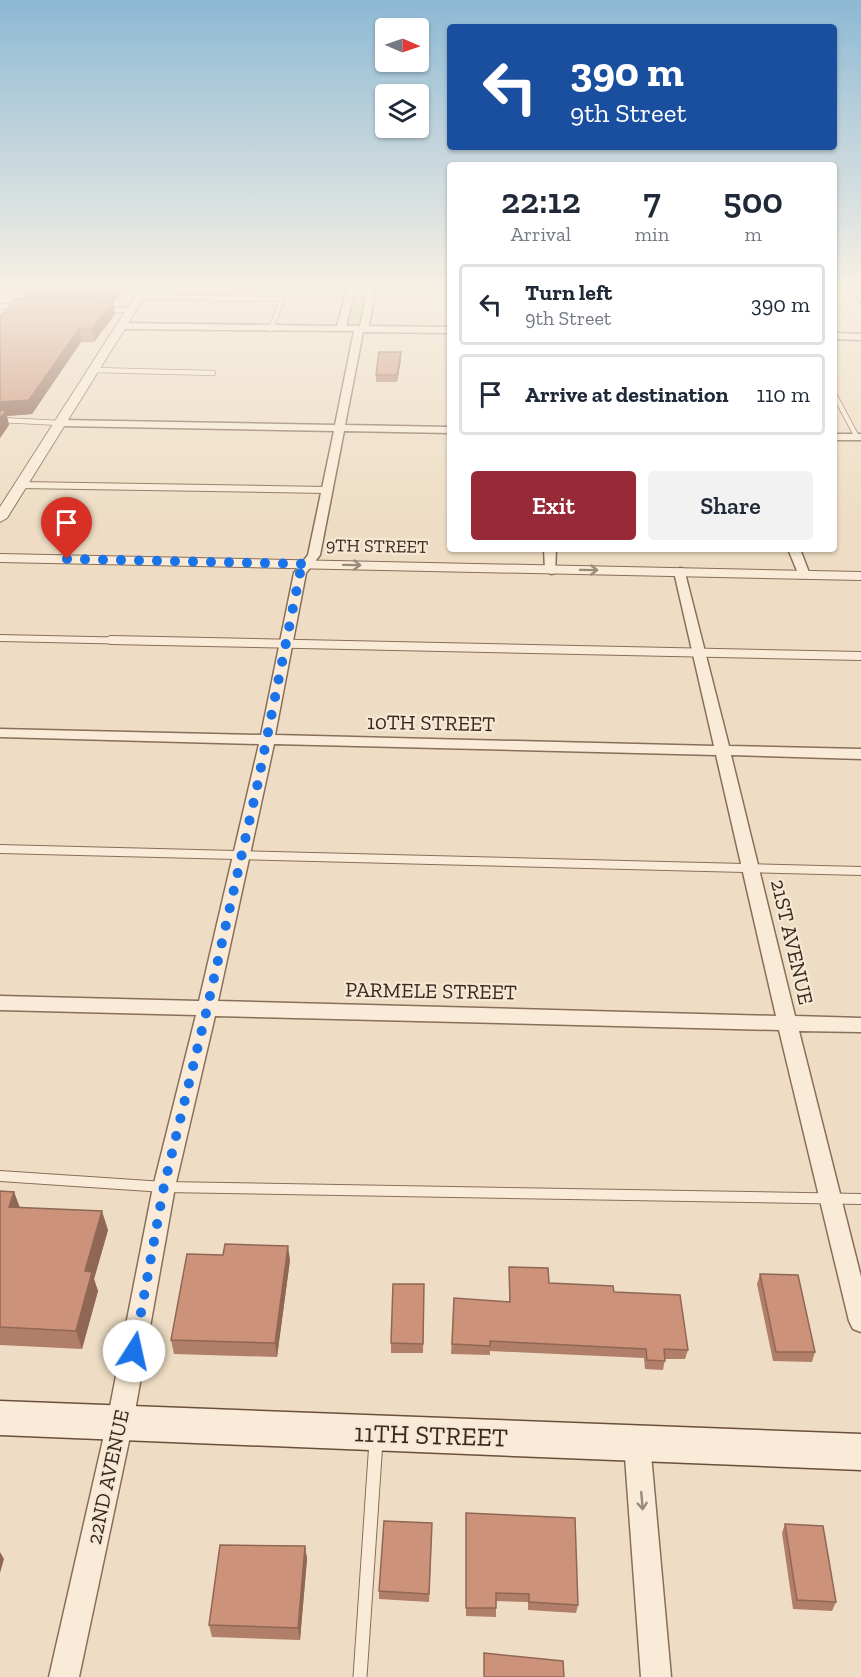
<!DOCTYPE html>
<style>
body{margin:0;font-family:"Zilla Slab",serif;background:#f2f2f3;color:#1f2937;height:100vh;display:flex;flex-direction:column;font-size:22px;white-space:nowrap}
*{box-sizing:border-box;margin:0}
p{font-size:20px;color:#747a83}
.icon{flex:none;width:33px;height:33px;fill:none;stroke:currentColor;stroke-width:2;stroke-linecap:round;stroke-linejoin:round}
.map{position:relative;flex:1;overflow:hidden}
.side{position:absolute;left:447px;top:162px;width:390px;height:390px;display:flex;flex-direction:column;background:#fff;border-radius:6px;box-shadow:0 2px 4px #0004}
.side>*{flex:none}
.hud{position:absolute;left:447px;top:24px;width:390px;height:126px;border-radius:6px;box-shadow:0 2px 4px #0004;background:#1a4fa0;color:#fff;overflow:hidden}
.needle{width:39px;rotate:92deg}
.fabs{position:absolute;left:375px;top:18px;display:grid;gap:12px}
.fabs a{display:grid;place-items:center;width:54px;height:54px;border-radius:6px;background:#fff;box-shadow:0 2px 4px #0004;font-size:30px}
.pin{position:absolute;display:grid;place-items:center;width:51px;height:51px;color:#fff;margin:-62px -26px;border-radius:50% 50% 50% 0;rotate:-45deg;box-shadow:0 0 6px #0007}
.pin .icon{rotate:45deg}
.me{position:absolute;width:66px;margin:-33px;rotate:10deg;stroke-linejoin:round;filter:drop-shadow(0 0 4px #0008)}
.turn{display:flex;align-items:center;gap:21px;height:126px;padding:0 24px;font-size:27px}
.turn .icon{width:78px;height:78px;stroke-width:2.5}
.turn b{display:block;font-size:42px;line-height:51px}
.eta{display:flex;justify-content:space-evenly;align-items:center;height:102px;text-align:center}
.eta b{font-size:36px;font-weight:600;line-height:42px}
.action{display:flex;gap:12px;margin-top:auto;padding:12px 24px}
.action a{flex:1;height:69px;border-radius:6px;background:#982a37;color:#fff;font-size:24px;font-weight:600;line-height:69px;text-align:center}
.action a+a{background:#f2f2f3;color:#1f2937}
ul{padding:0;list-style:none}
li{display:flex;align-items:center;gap:18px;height:81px;margin:0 12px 9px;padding:0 12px;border:3px solid #e0e1e3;border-radius:6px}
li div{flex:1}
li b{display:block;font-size:22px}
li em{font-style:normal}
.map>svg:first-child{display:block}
.green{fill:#cccd98}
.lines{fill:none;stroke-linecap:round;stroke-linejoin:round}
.service-far4-casing{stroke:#896e5a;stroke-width:6}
.service-far3-casing{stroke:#896e5a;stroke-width:8}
.service-far2-casing{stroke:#896e5a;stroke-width:10}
.service-far1-casing{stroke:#896e5a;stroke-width:12}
.service-casing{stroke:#896e5a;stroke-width:15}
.minor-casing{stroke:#896e5a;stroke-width:3}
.tertiary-casing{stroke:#896e5a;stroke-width:2}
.secondary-casing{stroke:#6b4f3d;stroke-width:3}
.service-far4{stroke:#f9ebd7;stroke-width:4.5}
.service-far3{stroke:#f9ebd7;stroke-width:6}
.service-far2{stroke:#f9ebd7;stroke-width:8}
.service-far1{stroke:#f9ebd7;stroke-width:10}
.service{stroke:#f9ebd7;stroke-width:13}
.minor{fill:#f9ebd7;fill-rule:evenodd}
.tertiary{fill:#f9ebd7;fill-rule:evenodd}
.secondary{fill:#f9ebd7;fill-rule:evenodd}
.wall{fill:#b07e69}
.shaded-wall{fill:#906755}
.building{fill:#cd937a;stroke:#906755;stroke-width:1.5}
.oneway{stroke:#998a7a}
.route{stroke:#1a73e8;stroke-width:10;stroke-dasharray:0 18}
.labels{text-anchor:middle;stroke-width:4.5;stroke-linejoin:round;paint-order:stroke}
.far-street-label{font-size:18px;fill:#39281e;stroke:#f6e8d4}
.street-label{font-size:21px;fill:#39281e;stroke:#f6e8d4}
.near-street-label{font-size:26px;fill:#39281e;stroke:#f6e8d4}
</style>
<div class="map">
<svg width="861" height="1677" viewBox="0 0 861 1677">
<rect width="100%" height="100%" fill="#eeddc4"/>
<path class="green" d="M356,285H368L360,325L347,324Z"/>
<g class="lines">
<g class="service-far4-casing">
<path id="service-far4" d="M139,297L282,299
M0,306L20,307
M105,310H131
M271,329L287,285
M94,370L213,373
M834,394L857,437
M0,420L61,423"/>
</g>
<g class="service-far3-casing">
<path id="service-far3" d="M20,485L326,490
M0,638L183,642"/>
</g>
<g class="service-far2-casing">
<path id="service-far2" d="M111,640L861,656
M0,849L861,871"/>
</g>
<g class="service-far1-casing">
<path id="service-far1" d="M0,1176L164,1187L861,1199"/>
</g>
<g class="service-casing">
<path id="service" d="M360,1677L376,1441"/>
</g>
<g class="minor-casing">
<path id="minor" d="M348,285H356L346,326H360L368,285H376L369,326L450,327V333L363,332L345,425L450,427V433L344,431L320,555L306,573L275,735L714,746L674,572L680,568L684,569L729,746L861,749V759L731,755L795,1016L861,1018V1032L799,1031L861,1277V1332L853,1329L849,1321L779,1030L215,1016L175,1187L133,1422L79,1677H49L107,1422L153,1187L196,1015L0,1010V996L199,1001L259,744L0,737V729L261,735L294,573L308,555L334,431L61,426L56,423L61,420L335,425L354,331L121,329L117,326L121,323L337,326ZM274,744L716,755L776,1016L218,1001Z
M847,285H855L861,293V301Z
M834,333L861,334V340L834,339Z
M834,434H861V440H834Z
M544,549H556L555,573L551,574L545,570Z
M788,549H800L810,575L808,578H800Z
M637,1430L646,1434L650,1443L671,1677H641L624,1443L628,1434Z"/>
</g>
<g class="tertiary-casing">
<path id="tertiary" d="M142,285H152L7,518L0,522V507Z
M0,554L861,572V580L0,562Z"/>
</g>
<g class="secondary-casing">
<path id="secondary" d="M0,1401L861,1434V1470L0,1435Z"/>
</g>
<use href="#service-far4" class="service-far4"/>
<use href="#service-far3" class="service-far3"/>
<use href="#service-far2" class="service-far2"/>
<use href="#service-far1" class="service-far1"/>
<use href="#service" class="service"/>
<use href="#minor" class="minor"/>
<use href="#tertiary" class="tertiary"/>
<use href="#secondary" class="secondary"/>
</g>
<path class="wall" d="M0,285H125L113,303L115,314L94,342H81L32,414L7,416L9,425L0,438L25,299L24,293L0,292Z
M401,359L397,382H376V375Z
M0,1191L14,1192L20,1208L108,1230L94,1279L98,1291L82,1349L0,1345Z
M223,1255L290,1260L277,1357L174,1354L171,1340Z
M509,1267L549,1283L614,1292L688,1350L685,1359H665L663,1370L645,1369L644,1358L490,1351V1355L451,1354L454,1298L509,1302Z
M760,1274L815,1352L812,1362L773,1361L757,1284Z
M424,1284L423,1353H391V1343Z
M466,1522L578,1605L576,1613L528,1610V1602L496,1601V1617L466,1616Z
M785,1524L836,1602L832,1611L793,1609L782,1533Z
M432,1532L429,1602L379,1599V1591Z
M305,1546L307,1559L300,1640L212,1637L209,1625Z"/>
<path class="shaded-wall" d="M115,285H125L113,303L115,314L94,342L92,329L111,303L110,293Z
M79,329L81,342L32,414L7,416L9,425L0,438V402Z
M401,352V359L397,382V375Z
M14,1192L21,1211L9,1207Z
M102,1211L108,1230L94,1279L98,1291L82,1349L76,1331L85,1271Z
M288,1246L290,1260L277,1357L275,1343Z
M305,1546L307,1559L300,1640L298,1628Z
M0,1552L4,1559L0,1573Z"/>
<path class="building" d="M28,285H115L110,293L23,290Z
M16,299L113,302L92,329H79L29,400L0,402V317Z
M379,352H401L397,375H376Z
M0,410L6,411L0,419Z
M0,1191L14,1192L9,1207L102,1211L85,1271L92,1272L76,1331L0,1327Z
M225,1244L288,1246L275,1343L171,1340L187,1254L223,1255Z
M509,1267L548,1268L549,1283L613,1286L614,1292L680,1295L688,1350L664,1349L665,1361L647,1360L646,1349L490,1341V1346L452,1344L454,1298L510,1302Z
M760,1274L798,1275L815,1352H776Z
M393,1284H424L423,1344L391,1343Z
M466,1513L575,1518L578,1605L529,1602V1594L496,1593V1608H466Z
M384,1521L432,1523L429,1594L379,1591Z
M785,1524L823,1526L836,1602L797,1600Z
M220,1545L305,1546L298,1628L209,1625Z
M484,1653L563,1661L564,1677H484Z"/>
<defs><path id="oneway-shaft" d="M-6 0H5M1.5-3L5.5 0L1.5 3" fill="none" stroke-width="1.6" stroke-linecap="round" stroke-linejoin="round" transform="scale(1.5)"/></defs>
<g class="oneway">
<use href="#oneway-shaft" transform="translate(352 565) rotate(1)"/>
<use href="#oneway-shaft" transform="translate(589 570) rotate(1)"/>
<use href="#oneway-shaft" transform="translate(642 1501) rotate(85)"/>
</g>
<linearGradient id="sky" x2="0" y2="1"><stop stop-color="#8db9d4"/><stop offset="0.55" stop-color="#f7f0e4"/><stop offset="1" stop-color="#f7f0e4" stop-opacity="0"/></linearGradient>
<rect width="861" height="520" fill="url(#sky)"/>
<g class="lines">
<path class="route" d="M67,559L307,564L300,573L257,787L207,1009L164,1186L134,1351"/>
</g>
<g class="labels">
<g class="far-street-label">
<text transform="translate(377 546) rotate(1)" y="6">9TH STREET</text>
</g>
<g class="street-label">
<text transform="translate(431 723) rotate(1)" y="7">10TH STREET</text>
<text transform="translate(792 942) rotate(77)" y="7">21ST AVENUE</text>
<text transform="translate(431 991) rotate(1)" y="7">PARMELE STREET</text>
<text transform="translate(108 1477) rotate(-78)" y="7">22ND AVENUE</text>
</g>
<g class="near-street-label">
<text transform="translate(431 1435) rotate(2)" y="9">11TH STREET</text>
</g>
</g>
</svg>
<div class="fabs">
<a><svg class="needle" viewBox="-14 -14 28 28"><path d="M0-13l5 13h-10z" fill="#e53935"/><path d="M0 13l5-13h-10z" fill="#747a83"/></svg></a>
<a><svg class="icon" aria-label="layers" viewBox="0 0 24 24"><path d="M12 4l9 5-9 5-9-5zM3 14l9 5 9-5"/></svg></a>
</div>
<div class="pin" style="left:67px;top:559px;background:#d93025"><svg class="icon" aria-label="arrive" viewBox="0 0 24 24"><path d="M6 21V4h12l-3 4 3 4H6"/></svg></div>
<svg class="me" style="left:134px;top:1351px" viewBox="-20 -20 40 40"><circle r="19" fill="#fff"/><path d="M0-13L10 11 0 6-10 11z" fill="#1a73e8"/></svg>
<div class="hud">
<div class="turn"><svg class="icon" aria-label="left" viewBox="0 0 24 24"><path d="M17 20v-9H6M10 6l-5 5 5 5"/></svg><div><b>390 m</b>9th Street</div></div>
</div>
<section class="side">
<div class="eta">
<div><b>22:12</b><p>Arrival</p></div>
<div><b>7</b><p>min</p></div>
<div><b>500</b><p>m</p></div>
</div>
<ul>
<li><svg class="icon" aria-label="left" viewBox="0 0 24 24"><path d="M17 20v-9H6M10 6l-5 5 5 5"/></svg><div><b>Turn left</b><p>9th Street</p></div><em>390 m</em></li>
<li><svg class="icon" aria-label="arrive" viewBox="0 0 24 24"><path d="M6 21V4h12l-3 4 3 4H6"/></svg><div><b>Arrive at destination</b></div><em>110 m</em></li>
</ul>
<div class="action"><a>Exit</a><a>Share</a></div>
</section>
</div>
